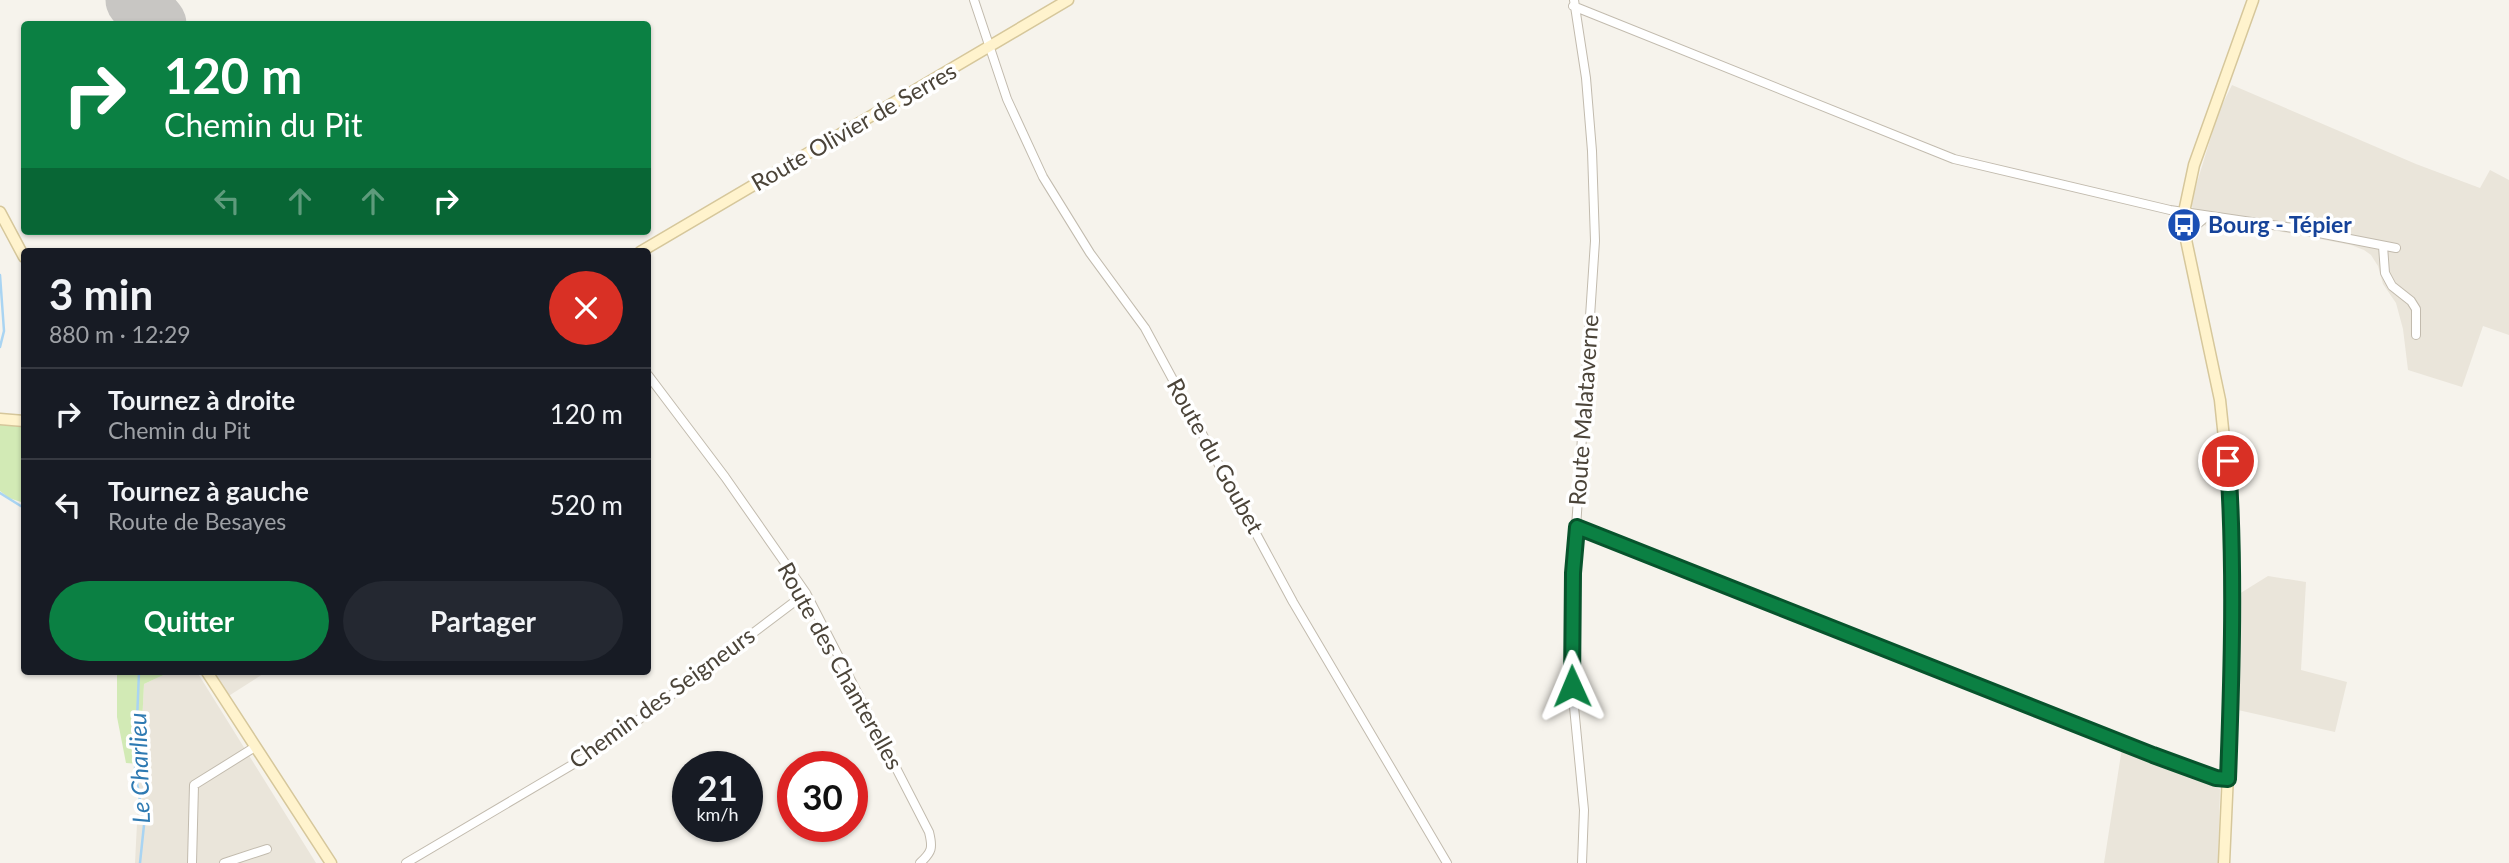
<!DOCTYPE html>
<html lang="fr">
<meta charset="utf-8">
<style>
body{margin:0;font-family:Lato,sans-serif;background:#242831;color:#f1f3f6;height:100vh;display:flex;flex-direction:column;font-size:26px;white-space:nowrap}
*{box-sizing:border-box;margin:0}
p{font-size:23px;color:#9ea1a6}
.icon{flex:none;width:38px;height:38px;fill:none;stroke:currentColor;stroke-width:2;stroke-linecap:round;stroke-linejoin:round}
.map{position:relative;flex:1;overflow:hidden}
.drawer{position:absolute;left:21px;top:248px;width:630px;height:427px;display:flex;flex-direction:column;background:#171b24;border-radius:7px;box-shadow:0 2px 5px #0004}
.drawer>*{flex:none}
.top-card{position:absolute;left:21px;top:21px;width:630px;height:214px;border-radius:7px;box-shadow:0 2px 5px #0004;background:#0b8043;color:#fff;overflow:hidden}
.speed{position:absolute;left:672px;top:751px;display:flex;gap:14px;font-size:35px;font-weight:700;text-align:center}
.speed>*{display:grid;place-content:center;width:91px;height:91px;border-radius:50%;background:#171b24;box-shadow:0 2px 5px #0004;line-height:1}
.speed small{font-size:18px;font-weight:400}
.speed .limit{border:10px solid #d22;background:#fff;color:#111}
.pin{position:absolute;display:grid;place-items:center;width:60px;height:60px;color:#fff;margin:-30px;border:4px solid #fff;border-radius:50%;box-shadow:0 2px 7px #0007}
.me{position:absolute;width:77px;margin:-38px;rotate:359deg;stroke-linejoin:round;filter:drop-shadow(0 0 5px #0008)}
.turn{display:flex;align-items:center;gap:24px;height:147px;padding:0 28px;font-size:32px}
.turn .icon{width:91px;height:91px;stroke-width:2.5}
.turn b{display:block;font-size:49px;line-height:60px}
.lanes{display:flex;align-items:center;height:66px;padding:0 28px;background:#0003;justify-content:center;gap:35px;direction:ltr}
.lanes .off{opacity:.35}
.round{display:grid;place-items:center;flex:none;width:74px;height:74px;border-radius:37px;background:#242831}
.overview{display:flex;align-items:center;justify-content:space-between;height:119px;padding:0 28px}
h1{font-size:42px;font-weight:700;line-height:52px}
.primary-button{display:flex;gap:14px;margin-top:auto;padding:14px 28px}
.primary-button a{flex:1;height:80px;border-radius:42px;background:#0b8043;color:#fff;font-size:28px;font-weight:700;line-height:80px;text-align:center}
.primary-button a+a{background:#242831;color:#f1f3f6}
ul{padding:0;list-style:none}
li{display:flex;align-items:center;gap:21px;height:91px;padding:0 28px;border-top:2px solid #363941}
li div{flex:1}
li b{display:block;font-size:26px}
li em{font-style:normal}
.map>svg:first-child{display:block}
.residential{fill:#eae5da}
.green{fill:#d2eab5}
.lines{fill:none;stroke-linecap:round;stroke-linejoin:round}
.stream{stroke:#a9d4f2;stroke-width:2.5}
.runway{stroke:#c8c6c3;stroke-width:61}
.street-casing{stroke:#c2bbae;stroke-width:10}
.secondary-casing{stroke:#d6c79b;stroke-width:13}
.street{stroke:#fff;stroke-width:8}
.secondary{stroke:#fff3cd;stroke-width:10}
.route-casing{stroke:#07532c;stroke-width:18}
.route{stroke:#0b8043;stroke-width:12}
.labels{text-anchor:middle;stroke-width:7;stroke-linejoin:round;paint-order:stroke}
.street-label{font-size:23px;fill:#4b4439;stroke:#fff}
.transit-label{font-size:23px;font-weight:bold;fill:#164399;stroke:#fff;text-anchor:start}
.water-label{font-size:24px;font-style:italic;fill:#2e7ab2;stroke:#fff}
</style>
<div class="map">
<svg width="2509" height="863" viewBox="0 0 2509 863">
<rect width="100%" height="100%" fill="#f6f3ec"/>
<path class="residential" d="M2232,85L2416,164L2480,188L2490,170L2509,180V335L2483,326L2462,387L2408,370L2403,329L2396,303L2383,284L2378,266L2371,255L2364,250L2351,245L2267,229L2209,227L2196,222L2191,202L2219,111Z
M2268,576L2306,582L2301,670L2347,682L2335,732L2238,710L2239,594Z
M170,672H197L316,863H135L144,684Z
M212,672H266L227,697Z
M2122,748L2220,789L2218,863H2104Z"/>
<path class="green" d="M109,0H163L182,24H128Z
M0,424L24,425V503L9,498L0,491Z
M117,672H170L144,684L140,764L126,763L117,717Z"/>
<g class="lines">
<path class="stream" d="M0,275L4,331L0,347
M0,493L24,508
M139,672L135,770L144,825L140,863"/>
<path class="runway" d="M136,0L156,24"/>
<g class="street-casing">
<path id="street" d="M974,0L1007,99L1043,177L1090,253L1145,328L1293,602L1447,863
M1574,0L1586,78L1592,151L1595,241L1573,573L1571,630L1572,686L1584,810L1582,863
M1573,6L1954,159L2170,210L2293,228L2396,248
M2185,235L2207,216
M2383,246L2385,273L2392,286L2411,301L2416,309V335
M648,375L725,477L806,593L929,832C933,848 932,852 920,863
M1577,527L2153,755L2216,777L2228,779
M192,863L194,785L255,747
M224,863L267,849
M406,863L604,746L806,593"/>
</g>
<g class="secondary-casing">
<path id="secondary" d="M0,212L24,257
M640,252L1068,0
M0,419L24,421
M207,672L331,863
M2224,863L2233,662V524L2220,400L2185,235L2184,212L2194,165L2253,0"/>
</g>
<use href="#street" class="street"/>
<use href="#secondary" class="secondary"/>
</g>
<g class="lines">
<g class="route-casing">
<path id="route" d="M1572,686L1573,573L1577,527L2153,755L2216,778L2228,779C2232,673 2235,567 2228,461"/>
</g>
<use href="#route" class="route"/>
</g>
<defs>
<g id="bus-disc" transform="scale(1.75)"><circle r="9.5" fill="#1a4fb4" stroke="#fff"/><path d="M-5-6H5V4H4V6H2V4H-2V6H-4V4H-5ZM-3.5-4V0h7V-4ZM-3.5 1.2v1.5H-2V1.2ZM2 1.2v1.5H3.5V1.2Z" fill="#fff"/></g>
</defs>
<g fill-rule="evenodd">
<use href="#bus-disc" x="2184" y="225"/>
</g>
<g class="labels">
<g class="street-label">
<text transform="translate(854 127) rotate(-30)" y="8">Route Olivier de Serres</text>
<text transform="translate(1584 410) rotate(-86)" y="8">Route Malataverne</text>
<text transform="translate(1215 456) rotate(61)" y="8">Route du Goubet</text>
<text transform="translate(840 666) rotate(61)" y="8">Route des Chanterelles</text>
<text transform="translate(662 698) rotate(-36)" y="8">Chemin des Seigneurs</text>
</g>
<g class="transit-label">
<text x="2208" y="233">Bourg - Tépier</text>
</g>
<g class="water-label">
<text transform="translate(140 768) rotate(-92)" y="8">Le Charlieu</text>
</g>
</g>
</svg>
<div class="speed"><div>21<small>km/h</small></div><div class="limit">30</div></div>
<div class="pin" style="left:2228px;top:461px;background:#d93025"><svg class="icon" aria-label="arrive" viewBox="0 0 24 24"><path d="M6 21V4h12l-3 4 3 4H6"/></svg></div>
<svg class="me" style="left:1572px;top:686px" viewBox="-20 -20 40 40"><path d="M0-17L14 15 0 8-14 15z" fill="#0b8043" stroke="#fff" stroke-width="4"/></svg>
<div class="top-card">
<div class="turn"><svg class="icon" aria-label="right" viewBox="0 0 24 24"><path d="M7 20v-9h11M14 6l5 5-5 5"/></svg><div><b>120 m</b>Chemin du Pit</div></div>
<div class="lanes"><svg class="icon off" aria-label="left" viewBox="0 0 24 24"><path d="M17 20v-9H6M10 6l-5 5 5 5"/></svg><svg class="icon off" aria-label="ahead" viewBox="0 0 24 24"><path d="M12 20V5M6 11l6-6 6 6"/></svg><svg class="icon off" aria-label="ahead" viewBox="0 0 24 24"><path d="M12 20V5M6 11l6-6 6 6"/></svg><svg class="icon" aria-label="right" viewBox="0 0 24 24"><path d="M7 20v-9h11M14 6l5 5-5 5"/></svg></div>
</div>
<section class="drawer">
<div class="overview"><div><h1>3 min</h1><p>880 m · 12:29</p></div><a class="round" style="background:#d93025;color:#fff"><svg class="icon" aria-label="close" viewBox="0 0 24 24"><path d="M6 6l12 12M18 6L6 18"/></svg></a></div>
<ul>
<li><svg class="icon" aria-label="right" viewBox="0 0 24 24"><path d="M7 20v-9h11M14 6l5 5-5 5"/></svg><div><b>Tournez à droite</b><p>Chemin du Pit</p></div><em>120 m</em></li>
<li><svg class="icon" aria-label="left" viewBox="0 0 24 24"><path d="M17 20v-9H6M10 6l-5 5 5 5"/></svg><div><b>Tournez à gauche</b><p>Route de Besayes</p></div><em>520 m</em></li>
</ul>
<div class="primary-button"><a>Quitter</a><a>Partager</a></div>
</section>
</div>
